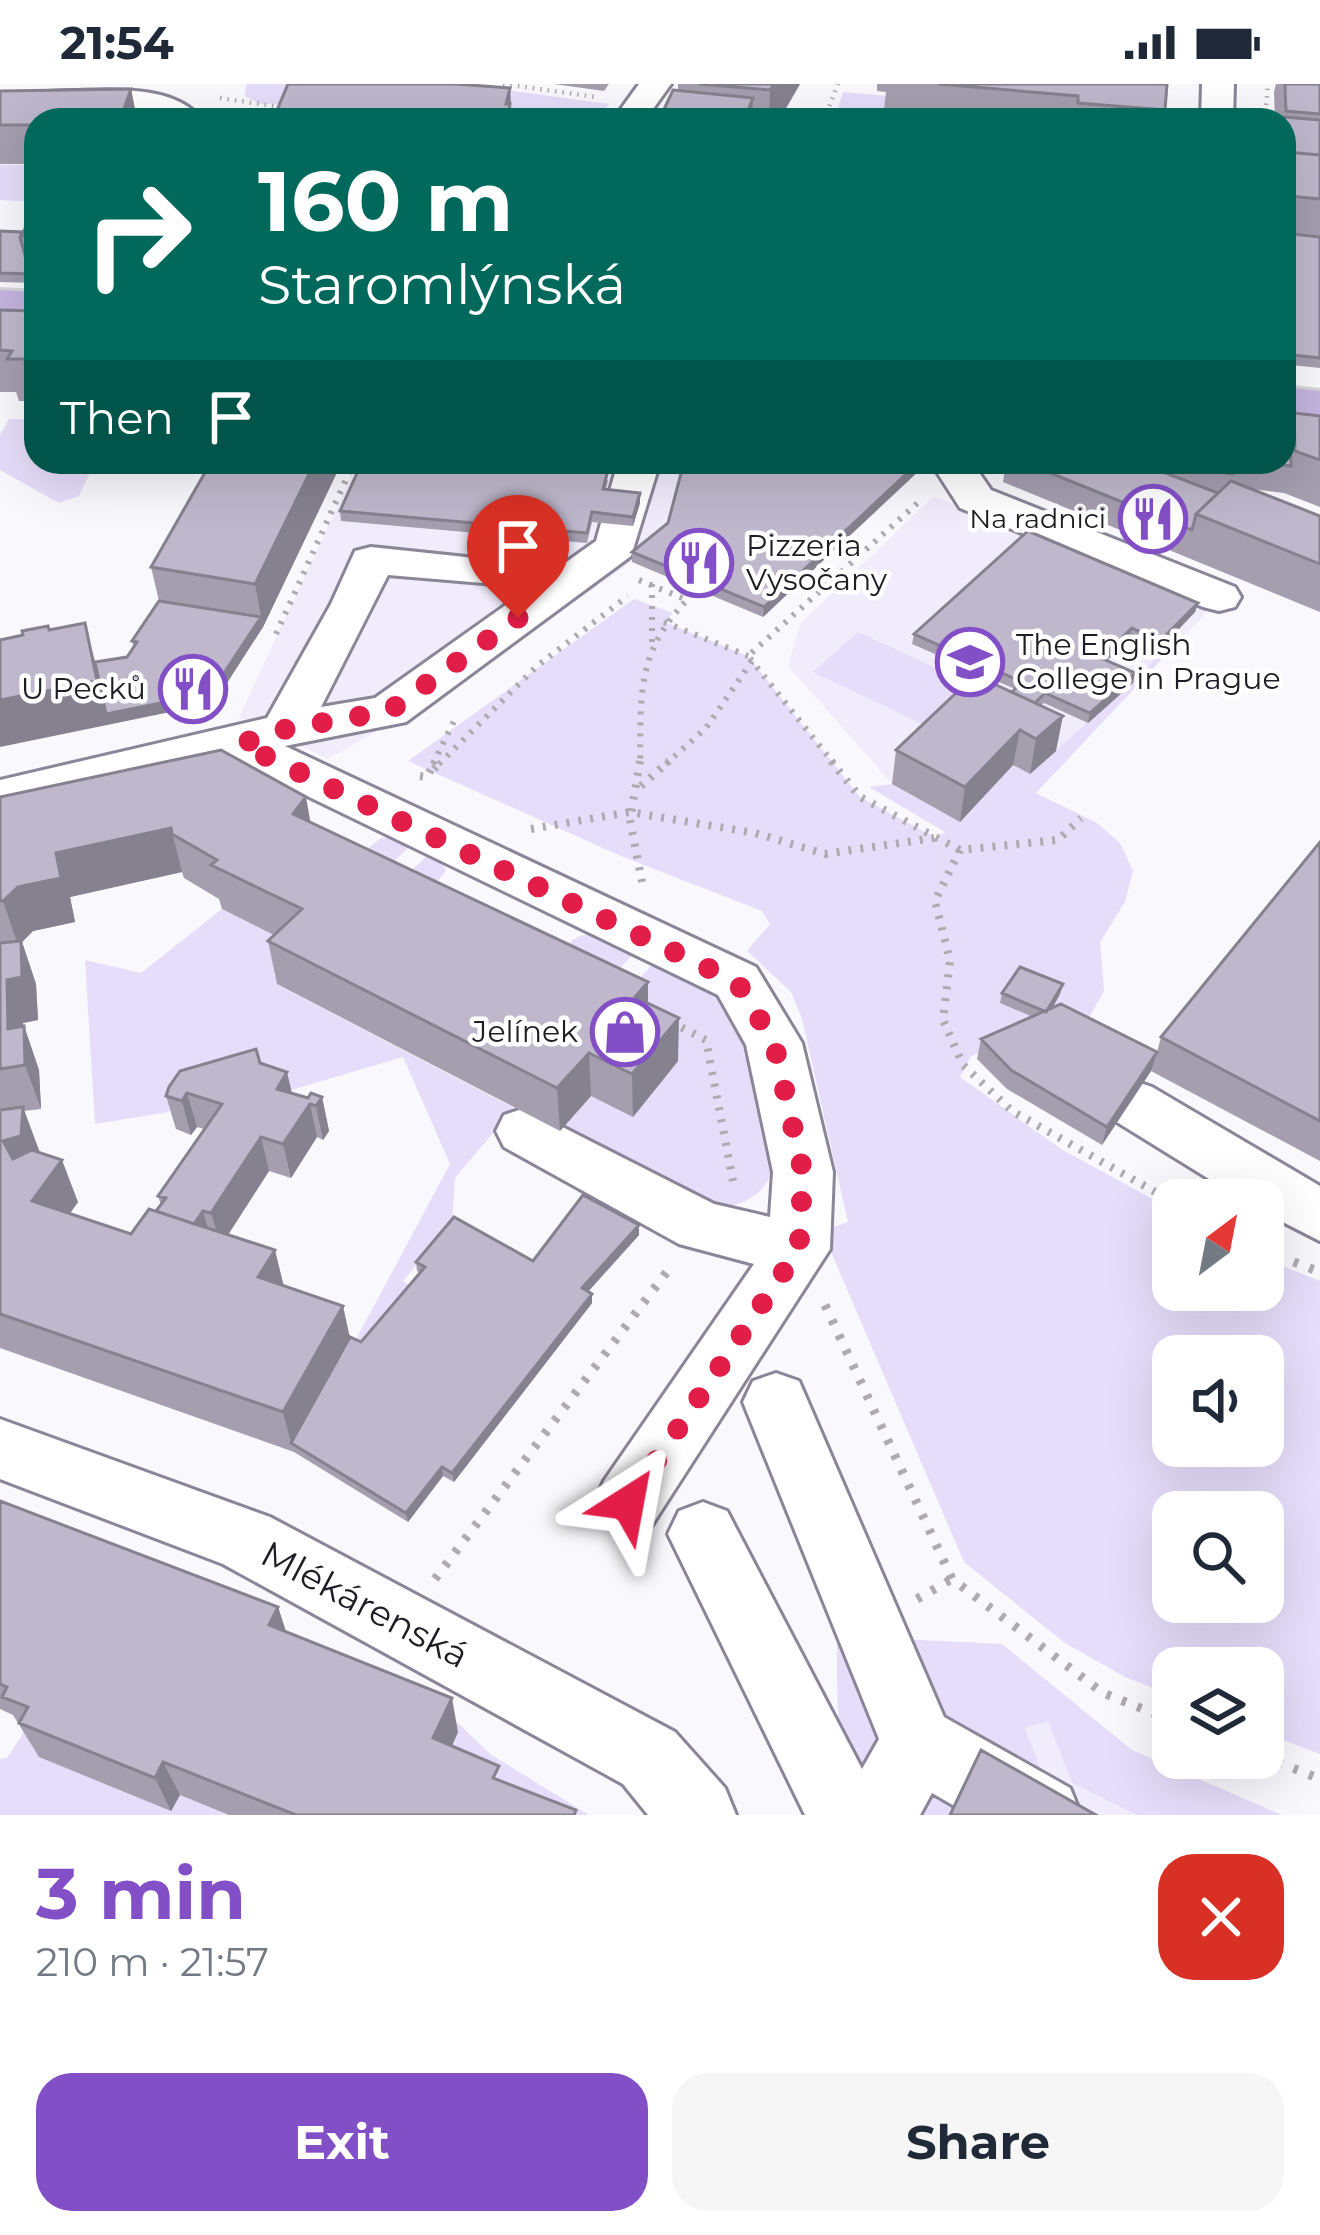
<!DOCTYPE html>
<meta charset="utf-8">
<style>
body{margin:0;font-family:Montserrat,sans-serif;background:#f6f6f7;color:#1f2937;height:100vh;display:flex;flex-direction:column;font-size:45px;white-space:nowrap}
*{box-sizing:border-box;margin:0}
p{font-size:39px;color:#747a83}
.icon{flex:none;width:66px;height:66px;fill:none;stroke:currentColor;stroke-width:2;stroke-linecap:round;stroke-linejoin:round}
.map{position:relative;height:1731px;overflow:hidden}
.side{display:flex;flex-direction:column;background:#fff;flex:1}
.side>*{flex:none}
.hud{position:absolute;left:24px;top:24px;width:1272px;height:366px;border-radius:36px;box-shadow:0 12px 48px #0002;background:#00695c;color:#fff;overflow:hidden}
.needle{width:78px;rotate:32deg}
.tools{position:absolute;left:1152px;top:1095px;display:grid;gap:24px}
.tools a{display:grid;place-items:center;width:132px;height:132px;border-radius:24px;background:#fff;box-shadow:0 12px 48px #0002;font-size:60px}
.pin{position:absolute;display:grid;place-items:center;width:102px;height:102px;color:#fff;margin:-123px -51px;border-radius:50% 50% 50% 0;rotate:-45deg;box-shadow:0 0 12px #0007}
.pin .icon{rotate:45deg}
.me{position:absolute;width:132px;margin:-66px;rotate:34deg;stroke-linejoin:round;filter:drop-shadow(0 0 9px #0008)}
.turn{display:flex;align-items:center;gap:42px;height:252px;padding:0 36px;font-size:54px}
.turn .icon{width:156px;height:156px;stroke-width:2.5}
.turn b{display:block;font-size:84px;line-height:102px}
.then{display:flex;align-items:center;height:114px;padding:0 36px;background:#0003;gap:24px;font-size:45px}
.round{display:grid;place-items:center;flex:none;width:126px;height:126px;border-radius:36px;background:#f6f6f7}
.headline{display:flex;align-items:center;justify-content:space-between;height:204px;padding:0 36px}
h1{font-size:72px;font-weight:700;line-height:90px;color:#834fc7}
.cta{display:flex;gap:24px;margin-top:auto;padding:24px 36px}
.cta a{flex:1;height:138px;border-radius:36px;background:#834fc7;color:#fff;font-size:48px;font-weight:700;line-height:138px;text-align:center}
.cta a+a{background:#f6f6f7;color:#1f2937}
.status{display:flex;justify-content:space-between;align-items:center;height:84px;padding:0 60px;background:#fff;direction:ltr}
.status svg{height:33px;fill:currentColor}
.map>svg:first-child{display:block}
.built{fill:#f1ecfc}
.green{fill:#e6ddfa;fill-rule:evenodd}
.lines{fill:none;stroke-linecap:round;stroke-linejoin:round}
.minor-casing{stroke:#8a8597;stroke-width:6}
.major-casing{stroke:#d7d6d8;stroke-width:6}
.path-far3{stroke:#adabb0;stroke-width:4.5;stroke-dasharray:1.5 6;stroke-linecap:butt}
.path-far2{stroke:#adabb0;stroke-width:6;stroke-dasharray:3 8;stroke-linecap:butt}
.path-far1{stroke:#adabb0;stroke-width:8;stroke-dasharray:3 9;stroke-linecap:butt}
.path{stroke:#adabb0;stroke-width:9;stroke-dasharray:4.5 12;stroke-linecap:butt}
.minor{fill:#fff;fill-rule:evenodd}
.major{fill:#c4b4e0;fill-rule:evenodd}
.tram{stroke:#68666c;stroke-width:3}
.wall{fill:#a49eaf}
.shaded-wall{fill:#86818f}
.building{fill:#bfb8cc;stroke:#86818f;stroke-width:3}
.route{stroke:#e11d48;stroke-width:21;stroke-dasharray:0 37.8}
.labels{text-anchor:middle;stroke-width:9;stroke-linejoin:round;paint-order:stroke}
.far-poi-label{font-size:27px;fill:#1f1d24;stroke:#fff;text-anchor:end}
.poi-label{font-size:30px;fill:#1f1d24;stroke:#fff;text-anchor:start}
.near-street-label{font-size:36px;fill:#1f1d24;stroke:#fff}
</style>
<div class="status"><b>21:54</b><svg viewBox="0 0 49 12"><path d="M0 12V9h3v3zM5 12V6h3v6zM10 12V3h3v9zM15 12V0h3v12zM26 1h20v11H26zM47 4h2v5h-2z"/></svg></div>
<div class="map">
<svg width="1320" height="1731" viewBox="0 0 1320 1731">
<rect width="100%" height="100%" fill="#f9f8fc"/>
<path class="built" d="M358,378H687L668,449L632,478L415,625L328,675L239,633Z
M934,412L1209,526L1163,574H1155L1133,599L1030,690L960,738L892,700L788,582L800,540Z
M1049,1637L1072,1699L1137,1731H952L1025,1643Z"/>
<path class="green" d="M246,0H463L609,20L597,36H554L483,26L260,20L245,12Z
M843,8L888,12L885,26L930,30L928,36H834Z
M0,81H36V118L0,116Z
M9,335L36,336V378H95L79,412L59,419L0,386V351Z
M634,515L673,529L665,538L748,572L860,713L936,754L945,748L869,703L892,700L960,738L1013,681L1030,689L1133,599L1155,574H1163L1036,709L1097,739L1120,759L1133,787L1125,818L1100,858L1104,907L1085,941L1057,940L971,972L960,993L1061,1065L1173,1126V1206H1263V1174L1320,1197V1670L1263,1648V1584H1173V1612L1125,1593L1065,1559L964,1478L822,1147L848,1138L802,935L791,908L747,867L770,840L762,827L621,772L408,677ZM1173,1272H1263V1362H1173ZM1173,1428H1263V1518H1173Z
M858,548L979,604L935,646L813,588Z
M381,754H395L411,761L386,785L403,794L429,770L440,775L446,787L433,803L564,866C582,837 610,856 636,867L612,893L632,903L656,876C680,887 708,896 725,918C742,939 778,1069 769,1093C763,1112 736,1125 716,1122C686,1118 593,1064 560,1047L591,1012L633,1032L335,790Z
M222,825L301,864L273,891L282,897L278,901L514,1024L455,1094L452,1138L403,1197L415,1206L363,1267L352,1263L450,1080L403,973L268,1013L263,999L163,1029L95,1040L85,876L141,889Z
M837,1552L1002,1560L1132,1666L1282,1731H1137L1072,1699L1048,1637L1025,1644L1052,1715L952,1731H862C835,1670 837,1618 837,1552Z
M387,1603L459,1640L490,1670L589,1731H509L440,1688L458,1648Z
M24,1648L48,1658L40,1673L171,1726L180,1711L230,1731H0V1675L7,1674Z"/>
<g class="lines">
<g class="minor-casing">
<path id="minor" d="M639,0H671L645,36H613Z
M1202,0H1234L1233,36H1201Z
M70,7C111,6 175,0 202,36C175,36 153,29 126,27C84,23 42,28 0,30V10Z
M618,378H660L631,472L406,638L285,662L756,883L802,959L833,1088L830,1165L652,1441L628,1451L604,1441L594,1419L604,1397L754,1180L679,1160L504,1063L496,1047L504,1031L525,1024L714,1120L770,1133L773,1088L746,961L718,911L235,677L0,730V696L267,634L331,520L355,467L371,463L523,479L529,488L523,497L507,501L388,491L321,623L375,614L596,457Z
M940,378H984L978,387L991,406L1235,503L1241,513L1235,523L1219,527L1203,523L960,424L935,385Z
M1132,996L1152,1003L1320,1102V1157L1263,1128V1116H1243L1112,1035L1103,1019L1112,1003Z
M776,1289L799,1297L944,1633L1070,1704L1081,1731H970L932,1709L920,1731H805L668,1450L679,1427L703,1418L727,1427L862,1685L879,1655L743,1318L753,1297Z
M0,1335L270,1433L675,1648L725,1704L736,1731H648L623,1700L223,1480L0,1395Z"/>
</g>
<g class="major-casing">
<path id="major" d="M0,206L36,208V236L0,234Z
M1284,303L1320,307V337L1284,333Z"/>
</g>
<path class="path-far3" d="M503,0L596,13
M220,14L287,24
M824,36L838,0
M1265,36L1268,0
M17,156L36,127"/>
<path class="path-far2" d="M639,496L687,516C636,569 641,611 640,680
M652,500V558
M664,538L748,572
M276,550L354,378
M433,680L454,637
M439,680L537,582L628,512
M666,680L706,644L752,577
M834,680L748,572L922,415"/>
<path class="path-far1" d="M640,677L630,736L643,803
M831,677L860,713L960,766L1058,756L1081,734
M434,685L442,677
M420,692L427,693L435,677
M641,702L669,677
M531,745L630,728L755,749L825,770L934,754
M960,766L935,817L950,877L943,936L963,981L1012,1027L1173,1118
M671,938L706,956L733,1097"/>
<path class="path" d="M1263,1166L1320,1188
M825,1221L952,1495L1103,1609L1173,1637
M435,1495L672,1181
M917,1515L952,1495
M1263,1672L1320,1695"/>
<use href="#minor" class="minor"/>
<use href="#major" class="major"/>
<path class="tram" d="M1284,338L1320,342"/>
</g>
<path class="wall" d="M554,0H609L604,7Z
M678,0H800L779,36H659L678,7Z
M877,0H1167L1163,36H928L929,30L884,26L886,8L877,7Z
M1276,0H1320V284L1291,281L1290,242H1284V36H1275L1274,8Z
M131,5L137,36H36V80H0V7Z
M277,26L512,36H278Z
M36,125V199L0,198V147L22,149Z
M0,226L36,227V320L35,317H19L16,308H0Z
M1294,329L1320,332V423L1284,409L1252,405L1320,432V528L1003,398L1006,378H1284Z
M342,378L263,543L214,619L0,556L85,539L95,578L127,573L134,564L132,557L159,517L151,483Z
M362,378H593L590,385L608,396L606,405L640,419L633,442L592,438L587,459L341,437L340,427Z
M924,382L763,533L632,478V468L668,439Z
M1198,519L1195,528L1158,567L1129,554L1107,577L1135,589L1133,599L1088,639L1044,619L1040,622L1056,667L1030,690L1013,681L960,738L892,700L896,666L1015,605L912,560L914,550Z
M0,713L310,738L648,898V920L678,977L633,1033L591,1012L560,1047L277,900L268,857L274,851L222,825L219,815L184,794L182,788L70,813L75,838L33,847L22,858L36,900L38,936L23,939L39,986L41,1025L24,1027L39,1068L78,1118L70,1129L131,1150L161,1121L158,1112L204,1045L197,1043L191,1051L176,1045L166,1012L260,979L292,1010L308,1014L322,1013L329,1047L323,1056L317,1053L291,1094L269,1087L228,1150L284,1201L350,1253L361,1258L420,1189L417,1187L416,1178L533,1177L639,1141V1151L588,1208L592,1219L454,1398L443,1392L408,1438L294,1368L0,1264Z
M1320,758V1077L1151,987L1102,1061L1007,1005L977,975L981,955L1033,933L1000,919L1002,909L1060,910L1052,925L1157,968L1161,953Z
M0,1417L278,1523L286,1548L458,1648L452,1662L501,1697L576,1726V1731H229L180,1711L171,1727L39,1673L13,1631L0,1625Z"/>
<path class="shaded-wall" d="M774,0H800L779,36H769L770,6Z
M510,4L512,36H506V20Z
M131,5L137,36H120Z
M753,14L752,36H744Z
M315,378H342L263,543L255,500Z
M919,378H925L924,382L763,533L764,523Z
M640,409V419L633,442V433Z
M1198,519L1195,528L1158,567L1160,557Z
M261,533L263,543L214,619L0,663V616L85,539L96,583Z
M1132,544L1129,554L1099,584L1101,574Z
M1135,589L1133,599L1088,639L1090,629Z
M1063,632L1056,667L1030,690L1036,655Z
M1020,646L1013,681L960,738L965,703Z
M306,713L314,758L293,730Z
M171,744L182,788L70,813L75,838L33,847L22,858L36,900L38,936L23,939L24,981L8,945L7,896L18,861L3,817L56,769Z
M648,898V942L635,913Z
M1063,900L1060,910L1044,938L1046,928Z
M679,934L678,977L633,1033L632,990Z
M24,942L39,986L41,1025L25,981Z
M1157,968L1151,987L1102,1061L1107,1043Z
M589,969L591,1012L560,1047L557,1004Z
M287,988L295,1022L277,1005Z
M187,1009L197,1043L191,1051L182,1017Z
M322,1013L329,1047L323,1056L316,1022Z
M310,1020L317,1053L291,1094L283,1060Z
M23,1023L39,1066L37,1094L21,1100L3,1057Z
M261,1053L269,1087L221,1162L211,1129Z
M62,1076L78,1118L49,1159L32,1117Z
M203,1127L212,1160L190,1146Z
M639,1141V1151L582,1214V1204Z
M275,1166L285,1207L258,1193Z
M592,1210V1219L454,1398L452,1389Z
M343,1222L352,1263L291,1359L283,1328Z
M442,1383L443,1392L408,1438L406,1429Z
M278,1523L290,1560L269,1541Z
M452,1614L458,1648L440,1688L433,1654Z
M163,1678L180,1711L171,1727L155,1694Z"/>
<path class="building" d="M288,0H456L510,4L506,20H510L506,36H427L428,33L277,26Z
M699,0H774L770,6Z
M938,0H1167L1165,26L1078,19V12Z
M1285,0H1320V30L1286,27Z
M131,5L120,36H36V41H0V7Z
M673,6L753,14L744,36H659Z
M1075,33L1111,36H1075Z
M1284,33L1320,36V71L1287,68L1285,74Z
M1287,68L1320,71V115L1288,112Z
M36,125V153L21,152Z
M0,147L22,148L20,153L30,190L0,189Z
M1284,149L1320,153V274L1293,271L1292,233L1284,232Z
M0,226L36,227V279H25L27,275H7L12,267L0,266Z
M1294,329L1320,332V376L1295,367Z
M1284,344L1290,345L1291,382L1255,378H1284Z
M211,378H315L255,500L151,483Z
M362,378H589L587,385L608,386L603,405L640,409L633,433L592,428L587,449L340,427Z
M684,378H919L764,523L632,468L668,439Z
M1023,378H1137L1218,409L1196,430L1192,446Z
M1193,378H1239L1233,390L1196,385Z
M1231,397L1320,432V480L1196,430Z
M1028,447L1198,519L1160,557L1132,544L1101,574L1135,589L1090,629L1045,609L1035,619L1012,608L1022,598L914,550Z
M159,517L261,533L211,609L106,630L95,578L127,573L137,558L132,557Z
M85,539L97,597L0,616V556L23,551L22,547L48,542L49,546Z
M975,591L1063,632L1036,655L1020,646L965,703L896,666Z
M221,666L306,713L293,730L648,898L635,913L679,934L632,990L589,969L557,1004L268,857L302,825L211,781L217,776L172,750L171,744L56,769L61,794L18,803L3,817H0V713Z
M1320,758V1037L1161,953Z
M21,857L22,893L7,896L8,945L24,942L25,981L0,985V859Z
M1020,883L1063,900L1046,928L1002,909Z
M1061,920L1157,968L1107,1043L1011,986L981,955Z
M256,965L260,979L287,988L277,1005L308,1014L311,1009L322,1013L316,1022L310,1020L283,1060L261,1053L211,1129L203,1127L194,1140L156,1127L166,1114L158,1112L222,1020L187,1009L182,1017L166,1012L169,1003L180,987Z
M23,1023L21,1052L3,1057L13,1075L32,1066L62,1076L32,1117L131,1150L149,1125L275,1166L258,1193L343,1222L283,1328L0,1230V1026Z
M583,1111L639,1141L582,1204L592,1210L452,1389L442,1383L406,1429L291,1359L350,1253L361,1258L425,1183L416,1178L454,1133L533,1177Z
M0,1417L278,1523L269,1541L452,1614L433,1654L499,1682L493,1694L576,1726L574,1731H296L163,1678L155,1694L19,1639L28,1623L2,1613L7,1603L0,1600Z
M981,1666L1096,1731H950Z"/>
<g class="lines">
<path class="route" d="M518,534L389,627L286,645L240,660L737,898L774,959L803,1088L799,1165L628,1419"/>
</g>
<defs>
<g id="restaurant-ring" transform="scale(3.45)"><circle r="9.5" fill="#fff" stroke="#834fc7" stroke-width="1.5"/><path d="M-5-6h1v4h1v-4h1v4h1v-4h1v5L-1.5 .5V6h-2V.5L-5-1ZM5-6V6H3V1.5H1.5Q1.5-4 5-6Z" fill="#834fc7"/></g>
<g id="school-ring" transform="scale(3.45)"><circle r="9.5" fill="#fff" stroke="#834fc7" stroke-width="1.5"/><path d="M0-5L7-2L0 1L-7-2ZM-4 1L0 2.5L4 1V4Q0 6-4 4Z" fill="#834fc7"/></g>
<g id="shop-ring" transform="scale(3.45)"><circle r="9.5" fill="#fff" stroke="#834fc7" stroke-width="1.5"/><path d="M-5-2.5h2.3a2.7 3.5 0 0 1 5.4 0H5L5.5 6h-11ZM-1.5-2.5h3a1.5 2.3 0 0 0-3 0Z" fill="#834fc7"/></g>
</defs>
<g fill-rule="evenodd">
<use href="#restaurant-ring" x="1153" y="435"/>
<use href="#restaurant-ring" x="699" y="479"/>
<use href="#school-ring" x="970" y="578"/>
<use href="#restaurant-ring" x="193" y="605"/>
<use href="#shop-ring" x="625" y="948"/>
</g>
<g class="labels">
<g class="far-poi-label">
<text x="1106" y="444">Na radnici</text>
</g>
<g class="poi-label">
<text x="746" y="472">Pizzeria<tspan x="746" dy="34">Vysočany</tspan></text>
<text x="1016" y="571">The English<tspan x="1016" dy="34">College in Prague</tspan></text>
<text x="146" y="615" text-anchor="end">U Pecků</text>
<text x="578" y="958" text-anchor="end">Jelínek</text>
</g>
<g class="near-street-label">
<text transform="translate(365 1520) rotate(28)" y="13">Mlékárenská</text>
</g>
</g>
</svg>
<div class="tools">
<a><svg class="needle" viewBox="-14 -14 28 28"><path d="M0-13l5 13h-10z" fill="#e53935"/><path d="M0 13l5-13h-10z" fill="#747a83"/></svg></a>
<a><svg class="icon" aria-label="sound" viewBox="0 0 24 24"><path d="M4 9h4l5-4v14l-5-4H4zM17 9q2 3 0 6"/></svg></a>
<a><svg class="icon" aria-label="search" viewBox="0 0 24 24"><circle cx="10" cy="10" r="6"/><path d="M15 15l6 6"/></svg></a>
<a><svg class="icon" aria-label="layers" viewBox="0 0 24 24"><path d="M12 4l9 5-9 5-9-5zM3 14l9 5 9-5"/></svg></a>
</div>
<div class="pin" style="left:518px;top:534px;background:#d93025"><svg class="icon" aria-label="arrive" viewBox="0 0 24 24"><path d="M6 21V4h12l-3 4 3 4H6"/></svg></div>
<svg class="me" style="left:628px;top:1419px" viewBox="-20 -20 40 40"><path d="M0-17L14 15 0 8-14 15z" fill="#e11d48" stroke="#fff" stroke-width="4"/></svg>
<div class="hud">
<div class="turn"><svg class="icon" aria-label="right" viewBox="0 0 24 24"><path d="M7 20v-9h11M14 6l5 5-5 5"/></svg><div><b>160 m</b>Staromlýnská</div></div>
<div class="then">Then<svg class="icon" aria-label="arrive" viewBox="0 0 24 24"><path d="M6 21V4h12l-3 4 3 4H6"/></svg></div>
</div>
</div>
<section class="side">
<div class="headline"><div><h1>3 min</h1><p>210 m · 21:57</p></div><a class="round" style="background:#d93025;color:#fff"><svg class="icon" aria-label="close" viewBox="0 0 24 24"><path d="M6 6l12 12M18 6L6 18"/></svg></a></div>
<div class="cta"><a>Exit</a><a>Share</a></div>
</section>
